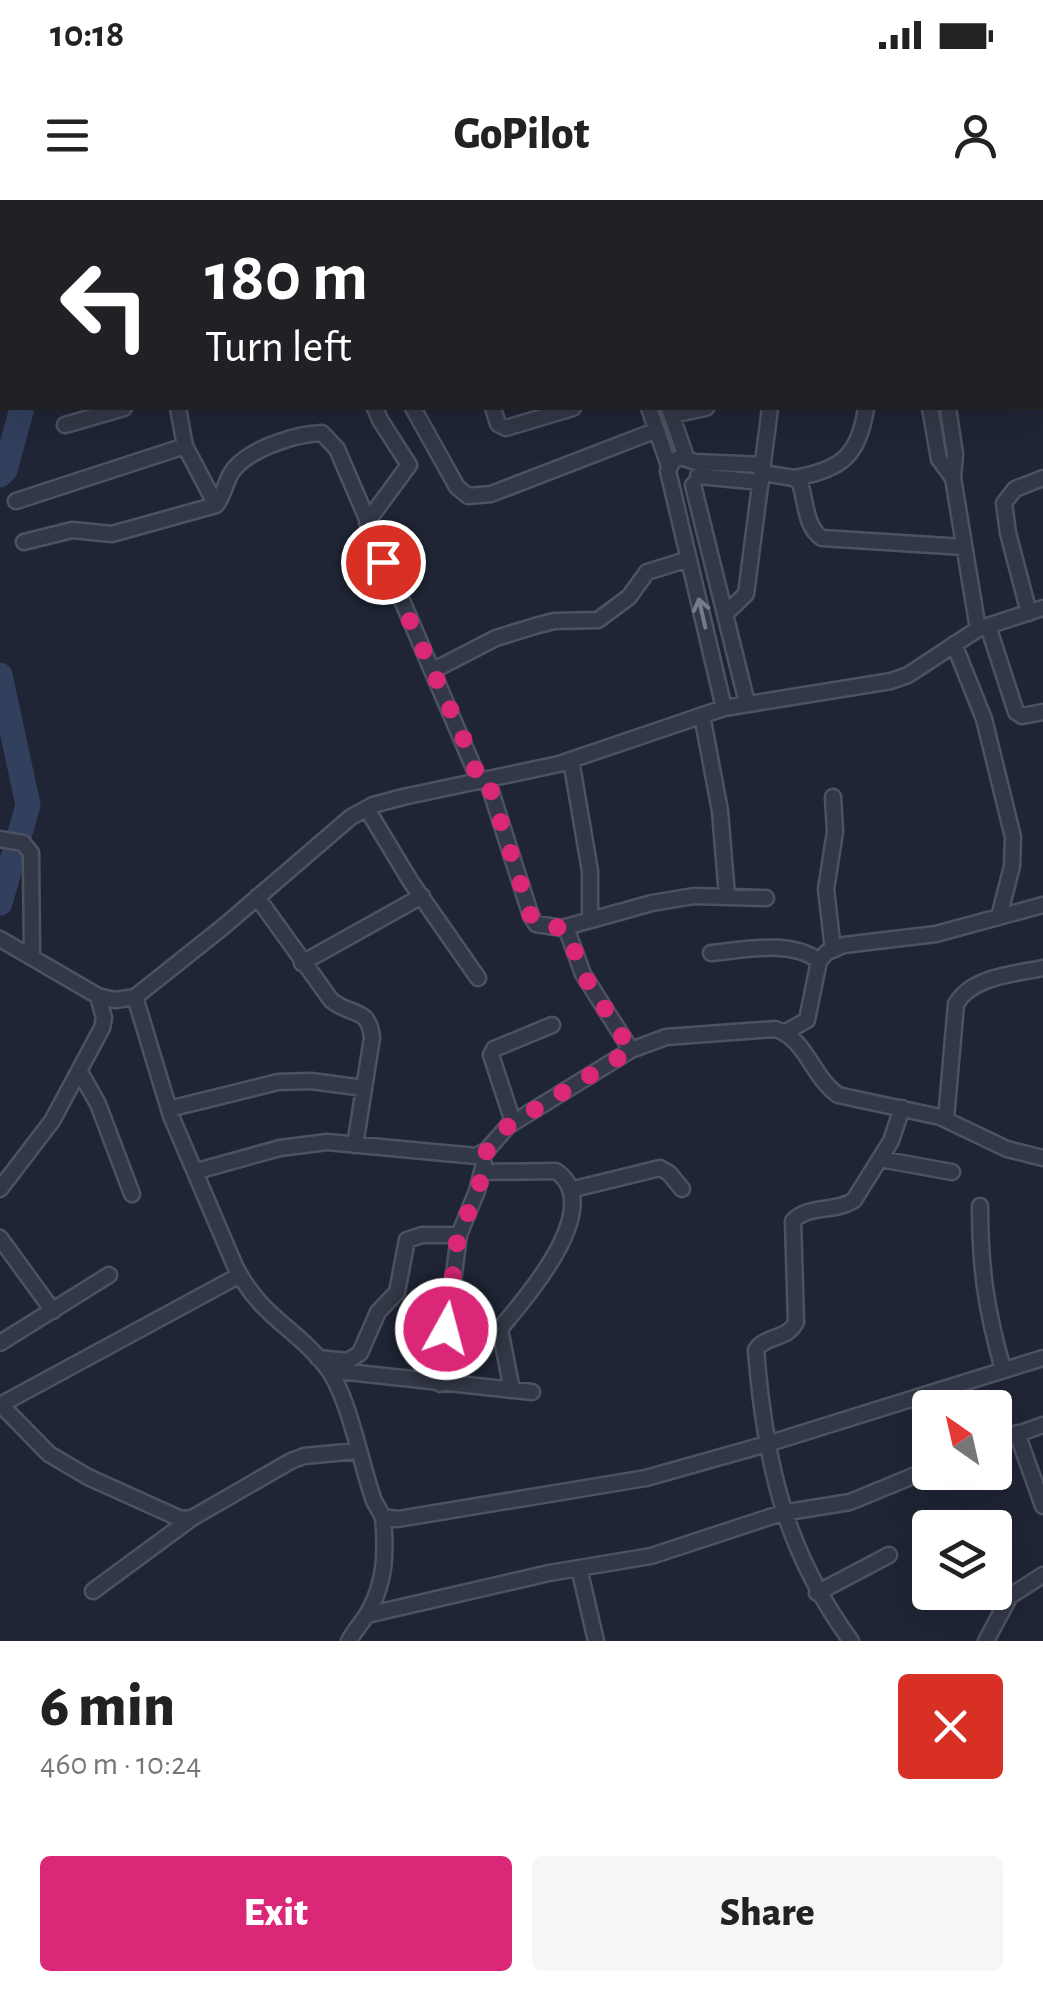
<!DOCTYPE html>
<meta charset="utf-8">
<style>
body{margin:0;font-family:"Alegreya Sans",sans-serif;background:#f6f6f6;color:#222;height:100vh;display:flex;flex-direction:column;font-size:38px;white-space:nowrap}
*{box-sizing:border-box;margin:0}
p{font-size:32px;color:#767676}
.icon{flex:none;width:55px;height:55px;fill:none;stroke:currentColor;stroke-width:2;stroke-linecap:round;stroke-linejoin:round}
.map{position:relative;height:1441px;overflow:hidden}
.panel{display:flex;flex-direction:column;background:#fff;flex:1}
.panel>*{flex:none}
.hud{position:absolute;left:0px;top:0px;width:1045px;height:210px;box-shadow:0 10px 40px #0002;background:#202124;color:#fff;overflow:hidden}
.needle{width:65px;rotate:326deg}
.tools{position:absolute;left:912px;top:1190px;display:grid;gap:20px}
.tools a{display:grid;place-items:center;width:100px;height:100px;border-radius:10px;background:#fff;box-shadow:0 10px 40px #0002;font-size:50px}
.pin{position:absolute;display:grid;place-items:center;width:85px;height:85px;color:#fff;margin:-42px;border:5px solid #fff;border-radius:50%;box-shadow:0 2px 10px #0007}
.me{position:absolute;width:110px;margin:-55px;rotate:7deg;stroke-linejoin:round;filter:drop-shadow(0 0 8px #0008)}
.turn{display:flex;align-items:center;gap:35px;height:210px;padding:0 40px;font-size:45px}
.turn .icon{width:130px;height:130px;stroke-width:2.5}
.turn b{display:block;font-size:70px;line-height:85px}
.round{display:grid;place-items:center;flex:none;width:105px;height:105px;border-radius:10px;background:#f6f6f6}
.headline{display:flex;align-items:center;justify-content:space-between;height:170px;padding:0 40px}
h1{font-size:60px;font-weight:800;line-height:75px}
.button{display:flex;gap:20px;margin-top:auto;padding:20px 40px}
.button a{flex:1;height:115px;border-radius:10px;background:#db2777;color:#fff;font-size:40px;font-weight:800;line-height:115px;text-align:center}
.button a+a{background:#f6f6f6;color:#222}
.status{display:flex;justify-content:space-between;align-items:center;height:70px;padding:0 50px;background:#fff;direction:ltr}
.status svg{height:28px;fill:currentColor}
header{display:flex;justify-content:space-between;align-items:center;height:130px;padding:0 40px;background:#fff;font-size:45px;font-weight:800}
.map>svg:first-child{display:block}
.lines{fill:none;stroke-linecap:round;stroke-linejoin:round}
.river{stroke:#323f5d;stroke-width:25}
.minor-casing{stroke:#4d5261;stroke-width:19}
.minor{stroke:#323846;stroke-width:14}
.oneway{stroke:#757b8b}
.route{stroke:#db2777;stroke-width:18;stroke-dasharray:0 32.4}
</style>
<div class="status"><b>10:18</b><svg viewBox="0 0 49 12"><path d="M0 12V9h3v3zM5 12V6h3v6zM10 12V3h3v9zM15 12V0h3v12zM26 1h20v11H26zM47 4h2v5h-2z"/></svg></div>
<header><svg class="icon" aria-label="menu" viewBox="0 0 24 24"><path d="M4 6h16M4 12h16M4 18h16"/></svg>GoPilot<svg class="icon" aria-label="person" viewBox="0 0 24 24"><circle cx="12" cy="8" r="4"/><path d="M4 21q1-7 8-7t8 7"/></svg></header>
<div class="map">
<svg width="1043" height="1441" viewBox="0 0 1043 1441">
<rect width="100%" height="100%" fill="#1f2535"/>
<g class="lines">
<path class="river" d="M164,2L167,0
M0,275L5,270L22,208
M0,475L28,605L0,703"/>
<g class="minor-casing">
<path id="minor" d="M222,0V2
M390,0L391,2
M583,0L584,2
M602,0L603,2
M67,2L68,0
M536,2L544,0
M792,2V0
M931,2L932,0
M952,2L953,0
M0,78L2,77
M178,208L185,246L216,305
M413,208L457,287L468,296L491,294L657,230
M493,208L498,224L506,228L573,208
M649,208L669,266
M669,208L686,257
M930,208L939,259L953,278
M948,208L955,254L953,278L978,429
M672,215L706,208
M65,225L124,208
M762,273L794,278L800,283C806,301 805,327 822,338L964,347
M698,276L761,282
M794,278C842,270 859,255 866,208
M693,285L747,503
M16,301L185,246
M367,322L409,265L380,220L375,208
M24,342L72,330L112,334L216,305C225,294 225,280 234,269C252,248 295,234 322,233L337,249L479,580
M1029,413L1008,333L1004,303L1015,289L1043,278
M725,414L746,394L770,208
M988,426L1016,512L1022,516L1043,512
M954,444L984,519L1013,637L1012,666L999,717
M432,471L496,438L535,426L554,421L598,420L629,397L647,372L689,359
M724,508L668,271L672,262L681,257L695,262L763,265
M702,515L720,611L727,696
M571,560L590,671V719
M487,579L531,716L536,724L562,728L568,733L583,774L631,850
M833,597L835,632L826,689L833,750
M367,609L411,682L478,778
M0,639L23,643L31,653L32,756
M257,697L331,800C351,817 369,806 372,838L355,945
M562,728L652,703L694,696L766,698
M0,739L98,796L115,800L135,797L223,727L351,617L373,605L403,597L559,564L724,508L891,481L908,475L978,429L1043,408
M711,753C744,750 791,739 819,761
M302,763L422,696
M135,797L171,916L235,1066C261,1118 297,1128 328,1169C349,1197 361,1265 374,1301L383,1317L398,1319L646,1278L767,1244L1043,1158
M786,832L807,820L819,761L827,752L844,745L936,734L1043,705
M80,872L98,904L132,994
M169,909L278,882L311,881L364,888
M946,919L956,804C972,776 1015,774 1043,768
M513,922L491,855L494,849L552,825
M880,959L952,972
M197,971L280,948L327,942L476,956L487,950L508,926L631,850L666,837L775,829C806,838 812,877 838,895L940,917L1007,949L1043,958
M482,972L556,971C607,1007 525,1098 500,1129L512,1190
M0,989L52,921L102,828L104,818L98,796
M570,990L660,968L669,973L682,989
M980,1006C980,1067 986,1110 1003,1169
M0,1038L53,1111
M0,1143L109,1075
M318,1158L348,1161L360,1153L378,1112L397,1092L407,1040L422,1035H459L477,991L484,964
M329,1170L532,1192
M440,1184L459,1035
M0,1204L49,1254L88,1277L181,1319L192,1318L291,1261L304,1256L357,1251
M0,1205L240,1075
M1017,1233L1043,1306
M995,1242L1043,1225
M579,1368L596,1441
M93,1391L192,1318
M817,1393L889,1355
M367,1415L549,1373L651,1356L782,1313L850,1302L930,1269
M349,1441C354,1431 362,1423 368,1413C386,1381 386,1352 383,1317
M851,1441C784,1349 765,1262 756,1150C765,1135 788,1140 796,1122L793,1021C809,1004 835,1013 854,1000L891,941L902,908
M986,1441L1010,1396L1043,1375"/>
</g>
<use href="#minor" class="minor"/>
</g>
<defs><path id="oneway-shaft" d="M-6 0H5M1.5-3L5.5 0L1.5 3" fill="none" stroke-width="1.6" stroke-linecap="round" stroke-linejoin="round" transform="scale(2.5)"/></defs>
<use class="oneway" href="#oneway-shaft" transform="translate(702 413) rotate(-103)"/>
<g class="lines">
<path class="route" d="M383,362L462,535L479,580L487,579L531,716L536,724L562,728L568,733L583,774L631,850L508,926L487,950L478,991L458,1035L446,1129"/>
</g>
</svg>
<div class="tools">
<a><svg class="needle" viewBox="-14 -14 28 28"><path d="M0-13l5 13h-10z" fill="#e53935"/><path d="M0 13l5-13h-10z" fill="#767676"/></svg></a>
<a><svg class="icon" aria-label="layers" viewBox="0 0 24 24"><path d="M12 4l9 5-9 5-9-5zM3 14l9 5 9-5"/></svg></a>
</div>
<div class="pin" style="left:383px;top:362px;background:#d93025"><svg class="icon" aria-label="arrive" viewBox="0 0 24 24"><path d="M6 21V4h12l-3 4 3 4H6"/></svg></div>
<svg class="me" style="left:446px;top:1129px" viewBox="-20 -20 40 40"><circle r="17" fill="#db2777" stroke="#fff" stroke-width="3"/><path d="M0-11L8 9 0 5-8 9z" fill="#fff"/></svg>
<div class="hud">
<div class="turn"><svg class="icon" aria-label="left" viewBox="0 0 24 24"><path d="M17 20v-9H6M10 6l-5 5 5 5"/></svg><div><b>180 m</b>Turn left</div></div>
</div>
</div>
<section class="panel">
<div class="headline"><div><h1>6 min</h1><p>460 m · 10:24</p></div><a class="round" style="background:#d93025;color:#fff"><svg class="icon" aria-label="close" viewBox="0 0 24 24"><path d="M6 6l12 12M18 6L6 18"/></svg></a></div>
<div class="button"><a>Exit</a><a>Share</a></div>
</section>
